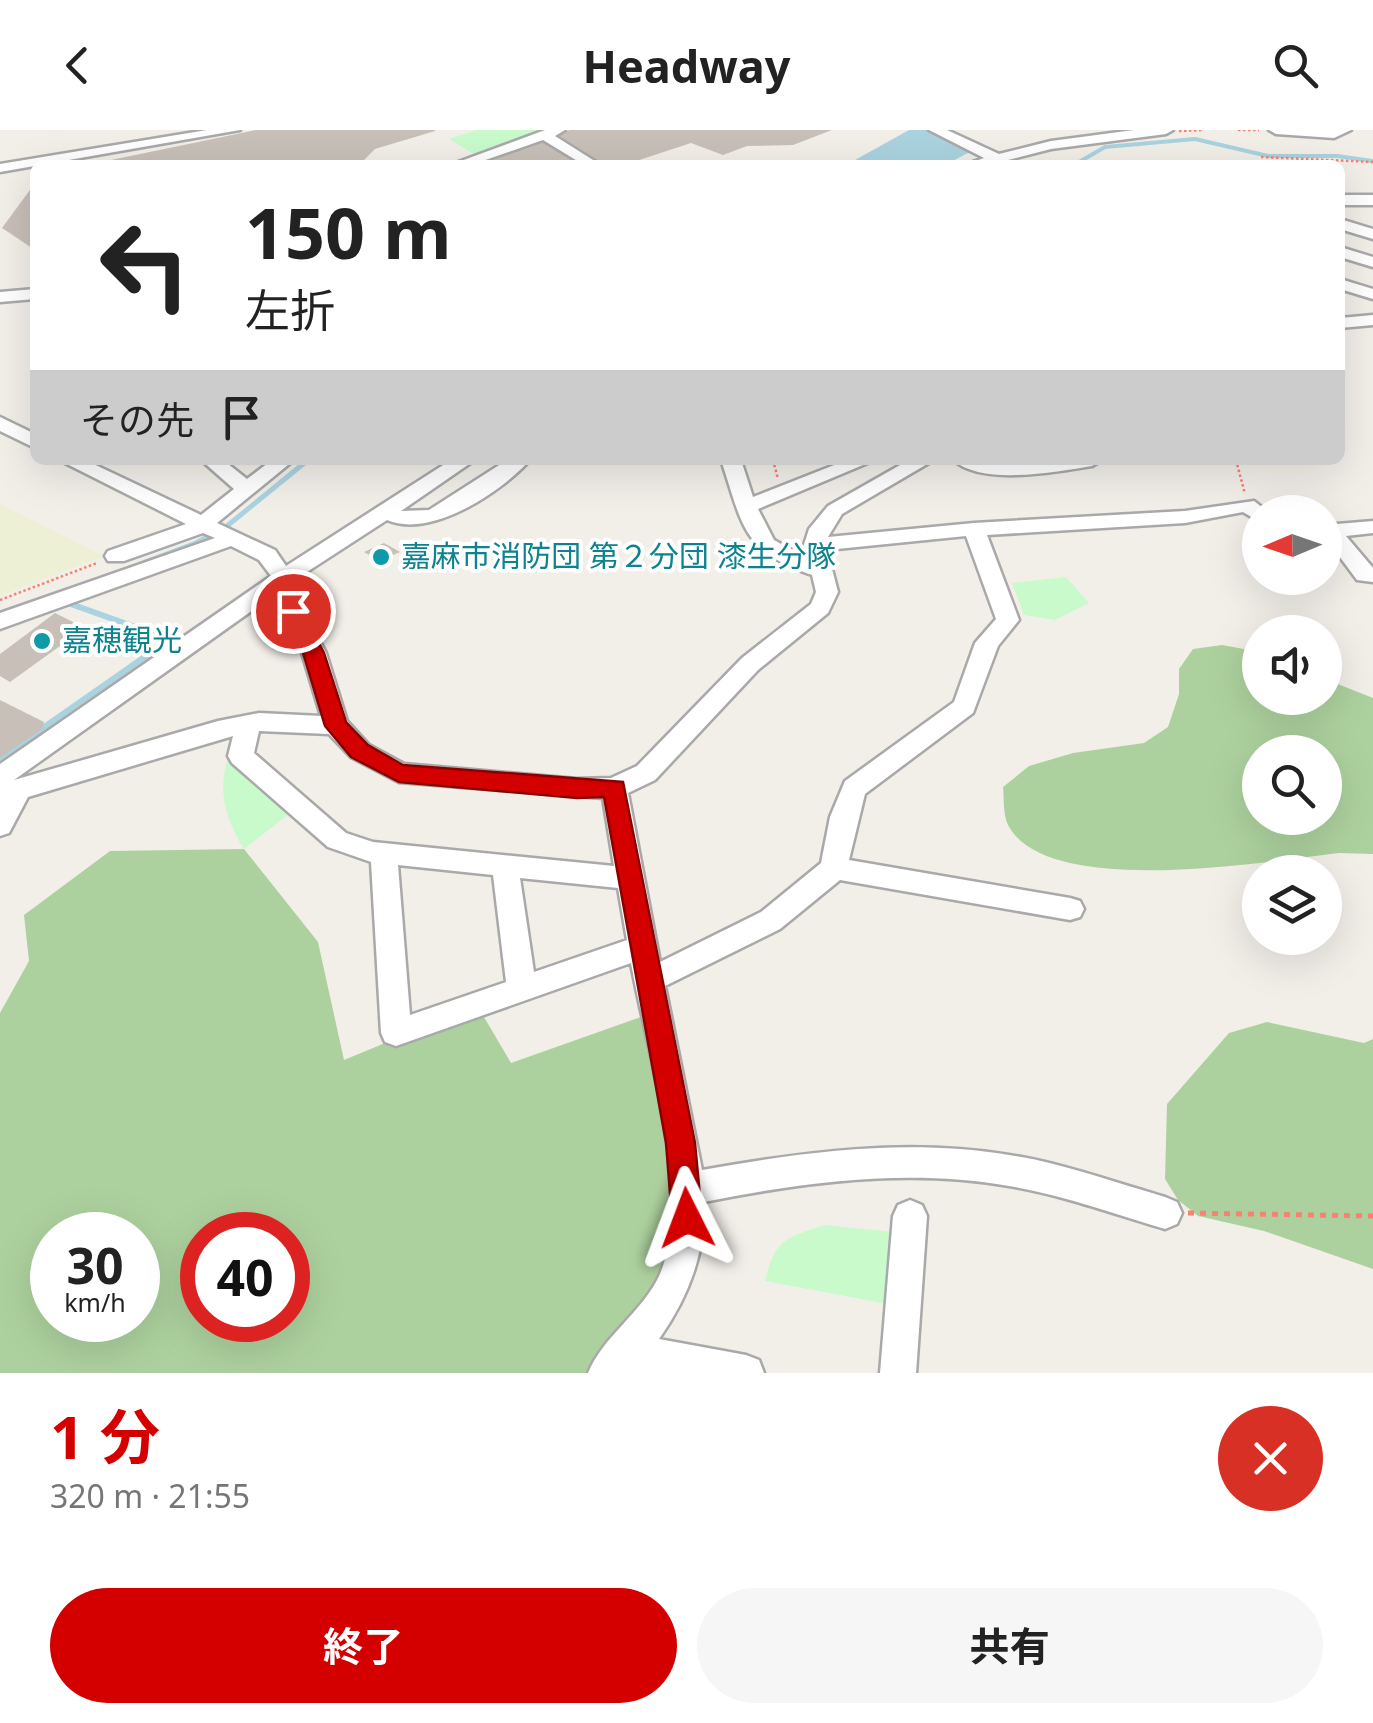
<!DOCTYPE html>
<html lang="ja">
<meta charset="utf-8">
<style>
body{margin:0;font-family:"Noto Sans","Noto Sans JP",sans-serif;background:#f6f6f6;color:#222;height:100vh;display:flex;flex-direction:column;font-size:38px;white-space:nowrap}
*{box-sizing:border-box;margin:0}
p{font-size:32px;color:#767676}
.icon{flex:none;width:55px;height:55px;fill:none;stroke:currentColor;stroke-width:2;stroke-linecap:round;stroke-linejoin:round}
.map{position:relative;height:1243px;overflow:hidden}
.sheet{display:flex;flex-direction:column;background:#fff;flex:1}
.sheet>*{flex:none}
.hud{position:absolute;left:30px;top:30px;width:1315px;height:305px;border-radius:15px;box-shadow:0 10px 40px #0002;background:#fff;color:#222;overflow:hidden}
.needle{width:65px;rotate:268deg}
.tools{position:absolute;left:1242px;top:365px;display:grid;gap:20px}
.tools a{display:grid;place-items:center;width:100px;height:100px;border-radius:50%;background:#fff;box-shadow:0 10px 40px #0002;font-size:50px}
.speed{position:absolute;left:30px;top:1082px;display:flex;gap:20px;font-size:50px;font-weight:700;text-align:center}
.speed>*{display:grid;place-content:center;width:130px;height:130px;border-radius:50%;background:#fff;box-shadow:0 10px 40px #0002;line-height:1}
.speed small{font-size:25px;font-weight:400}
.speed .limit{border:15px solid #d22;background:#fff;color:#111}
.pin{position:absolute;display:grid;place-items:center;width:85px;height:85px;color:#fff;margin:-42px;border:5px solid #fff;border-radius:50%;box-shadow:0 2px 10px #0007}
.me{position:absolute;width:110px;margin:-55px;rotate:357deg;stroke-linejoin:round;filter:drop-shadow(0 0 8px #0008)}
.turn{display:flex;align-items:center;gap:35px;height:210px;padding:0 50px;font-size:45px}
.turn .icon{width:130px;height:130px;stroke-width:2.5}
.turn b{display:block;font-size:70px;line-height:85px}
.then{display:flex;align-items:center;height:95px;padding:0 50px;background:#0003;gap:20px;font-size:38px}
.round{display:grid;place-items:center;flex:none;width:105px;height:105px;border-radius:52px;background:#f6f6f6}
.overview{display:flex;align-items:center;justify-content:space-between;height:170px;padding:0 50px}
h1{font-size:60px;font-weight:700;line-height:75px;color:#d40000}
.button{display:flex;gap:20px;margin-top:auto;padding:20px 50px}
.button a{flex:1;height:115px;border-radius:60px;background:#d40000;color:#fff;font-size:40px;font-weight:700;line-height:115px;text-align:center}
.button a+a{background:#f6f6f6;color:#222}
header{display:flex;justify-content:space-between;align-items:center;height:130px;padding:0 50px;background:#fff;font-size:45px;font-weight:700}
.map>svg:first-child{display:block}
.farmland{fill:#eef0d5}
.forest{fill:#add19e;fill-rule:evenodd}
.park{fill:#c8facc}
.water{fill:#aad3df}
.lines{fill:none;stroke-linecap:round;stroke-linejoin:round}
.stream-far2{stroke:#aad3df;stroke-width:4}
.stream-far1{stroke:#aad3df;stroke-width:5}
.stream{stroke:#aad3df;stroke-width:6}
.building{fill:#c7bfb8}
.minor-casing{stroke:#a9a9a9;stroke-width:5}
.path-far1{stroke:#fa8072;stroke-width:2.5;stroke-dasharray:2.5 2.5;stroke-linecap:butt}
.path{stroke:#fa8072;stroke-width:5;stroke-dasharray:6 6;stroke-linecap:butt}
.minor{fill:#fff;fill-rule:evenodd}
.route{fill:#d40000;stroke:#8a0000;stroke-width:2.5}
.culture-dot{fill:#0f9aa8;stroke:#fff;stroke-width:4}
.labels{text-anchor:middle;stroke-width:8;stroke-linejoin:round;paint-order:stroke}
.culture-label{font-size:30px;fill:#0d838f;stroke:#fff;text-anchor:start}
</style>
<header><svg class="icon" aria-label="back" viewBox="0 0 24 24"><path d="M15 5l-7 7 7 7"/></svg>Headway<svg class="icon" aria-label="search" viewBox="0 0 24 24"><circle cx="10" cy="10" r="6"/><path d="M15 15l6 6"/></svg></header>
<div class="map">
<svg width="1373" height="1243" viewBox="0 0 1373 1243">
<rect width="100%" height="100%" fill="#f2efe9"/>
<path class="farmland" d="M0,374L104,426L0,466Z"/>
<path class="forest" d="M1222,515L1260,522V568H1325V549L1373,568V724L1339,723C1267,731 1047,770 1008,695C1003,685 1004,669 1003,657L1029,636L1073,623L1144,613L1168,597L1179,564V539L1193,519ZM1260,622H1325V688H1260Z
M244,719L318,812L344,930L477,875L511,933L655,882L680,1137L604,1243H0V883L29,831L24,785L110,721ZM52,1105H138V1190H52ZM202,1105H288V1190H202Z
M1267,892L1364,913L1373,909V1139L1264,1101L1198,1086L1178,1070L1165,1049L1167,974L1229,903Z"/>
<path class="park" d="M476,0H547L474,24L449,9Z
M1066,447L1089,473L1055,490L1024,485L1012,453Z
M228,628L289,684L244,719C226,690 217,662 228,628Z
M824,1095L894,1102L888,1174L765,1151C775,1109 786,1108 824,1095Z"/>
<path class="water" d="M909,0H928L970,22L945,35H846Z"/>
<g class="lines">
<path class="stream-far2" d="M1074,35L1105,17L1195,9L1268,26H1337L1373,31"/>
<path class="stream-far1" d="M113,444L196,413L227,396L308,330
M62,471L78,477"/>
<path class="stream" d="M71,474L174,511
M0,628L169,510"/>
</g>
<path class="building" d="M256,0H435V1L375,19L359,35H87Z
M570,0H832L793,15L747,16L723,25L691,13L624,35H468Z
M35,53V120L2,98Z
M384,413L400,422L379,431L364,422Z
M55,483L85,498L10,552L0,546V524Z
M0,570L44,592L42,599L0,628Z"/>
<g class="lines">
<g class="minor-casing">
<path id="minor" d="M207,0H240L0,42V34Z
M545,0H565L555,6L601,35H584L543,10L471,35H450Z
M929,0H947L999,24L1051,11L1134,0H1173L1166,4L1051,19L988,35H964L984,28Z
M1269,0H1351L1334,8L1276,4Z
M1340,65H1373V75H1340Z
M1340,89L1373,99V109L1340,99Z
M1340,117L1373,127V137L1340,127Z
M1340,149L1373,159V169L1340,159Z
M35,159V169L0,172V162Z
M1373,185V195L1340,198V188Z
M0,287L35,304V318L0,301Z
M59,330H85L201,385L234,359L201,330H223L247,349L272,330H294L217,393L275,420L286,436L451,330H475L401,381L429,380L507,330H530C501,362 431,409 387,390L293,451L292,458L326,523L347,591L369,615L404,634L577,649L611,648L637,636L742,528L811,474L816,462L812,445C741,421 743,395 721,330H741L753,367L847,330H875L758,379L774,410L808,429L804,415L809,399L828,376L909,330H934L842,384L828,407L974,393L1185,381L1254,371L1268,382H1260V392L1243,382L1185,393L987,405L1019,490L998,516L973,583L865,664L849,730L1070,768L1080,771L1084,779L1080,787L1070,790L840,750L780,799L665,856L702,1040C803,1022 906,1008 1009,1025C1062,1033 1113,1052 1165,1067L1177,1072L1182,1083L1177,1094L1165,1099C1114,1084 1063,1065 1009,1056C907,1038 805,1052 704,1072C706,1122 688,1168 659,1209L746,1225L759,1230L764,1243H588C603,1206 643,1182 660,1144C693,1066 646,916 631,833L396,916L385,912L381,903L371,732L328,717L232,633L228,626L233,606L28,667L9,703L0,706V634L271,446L259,430L231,416L0,499V483L215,408L203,403L124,431H108L105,426L108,421L186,394ZM966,406L996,489L975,513L954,572L845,651L830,687L821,733L761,782L660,832L628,663L655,650L758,540L828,483L838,462L827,420ZM274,465L302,523L321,586L259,583L218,591L14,650ZM259,601L329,604L351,627L399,652L603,668L614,736L373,712L346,703L254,623ZM398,735L493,745L506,852L410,885ZM520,748L618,758L627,810L534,842Z
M953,330H1102L1092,336C1056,342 982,356 953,330Z
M1373,391V403L1346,406L1373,438V452L1357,450L1325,407V395Z
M910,1070L922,1075L927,1086L916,1243H880L893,1086L898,1075Z"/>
</g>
<path class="path-far1" d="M1238,0H1259
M1179,1L1204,0
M1261,27L1373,32
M773,330L778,349
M1236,330L1245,364
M0,470L97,433"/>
<path class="path" d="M1188,1083L1373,1086"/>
<use href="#minor" class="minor"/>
</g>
<path class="route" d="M293,474L300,476L324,523L346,592L368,615L403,635L623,652L695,1013L702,1088L698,1098L687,1103L676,1098L672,1088L666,1013L604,667L577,668L399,652L351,627L325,596L303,523L283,481Z"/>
<g class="culture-dot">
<circle cx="381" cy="427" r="10"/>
<circle cx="42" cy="511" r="10"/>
</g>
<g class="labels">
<g class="culture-label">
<text x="401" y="437">嘉麻市消防団 第２分団 漆生分隊</text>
<text x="62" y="521">嘉穂観光</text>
</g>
</g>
</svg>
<div class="tools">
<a><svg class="needle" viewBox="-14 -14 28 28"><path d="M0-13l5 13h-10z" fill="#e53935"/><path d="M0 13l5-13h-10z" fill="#767676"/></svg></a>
<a><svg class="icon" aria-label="sound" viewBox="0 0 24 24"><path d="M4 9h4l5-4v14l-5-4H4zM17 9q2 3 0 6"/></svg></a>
<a><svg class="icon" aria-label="search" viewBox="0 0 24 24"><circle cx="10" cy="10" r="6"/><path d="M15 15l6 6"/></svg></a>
<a><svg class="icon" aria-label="layers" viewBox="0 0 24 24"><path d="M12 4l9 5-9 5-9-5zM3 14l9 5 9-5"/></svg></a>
</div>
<div class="speed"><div>30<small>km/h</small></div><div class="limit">40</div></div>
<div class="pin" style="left:293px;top:481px;background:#d93025"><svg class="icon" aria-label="arrive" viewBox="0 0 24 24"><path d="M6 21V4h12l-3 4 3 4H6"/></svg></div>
<svg class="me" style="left:687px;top:1088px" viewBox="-20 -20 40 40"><path d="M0-17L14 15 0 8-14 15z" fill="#d40000" stroke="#fff" stroke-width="4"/></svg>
<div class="hud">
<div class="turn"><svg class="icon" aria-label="left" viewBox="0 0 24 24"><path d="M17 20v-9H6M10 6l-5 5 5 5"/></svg><div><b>150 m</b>左折</div></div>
<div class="then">その先<svg class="icon" aria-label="arrive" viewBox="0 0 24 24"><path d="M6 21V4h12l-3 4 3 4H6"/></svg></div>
</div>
</div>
<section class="sheet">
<div class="overview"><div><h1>1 分</h1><p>320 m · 21:55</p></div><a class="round" style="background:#d93025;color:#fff"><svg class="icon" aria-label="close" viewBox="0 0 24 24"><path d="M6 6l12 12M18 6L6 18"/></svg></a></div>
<div class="button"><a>終了</a><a>共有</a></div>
</section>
